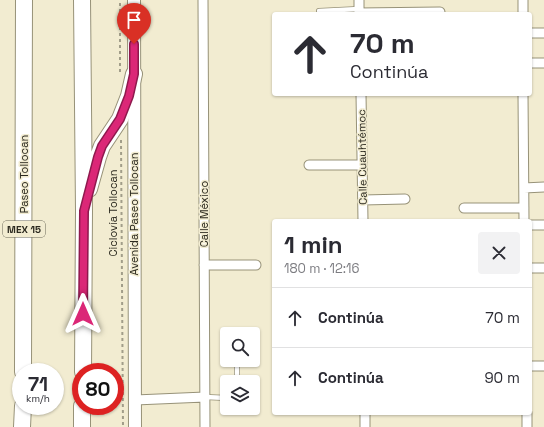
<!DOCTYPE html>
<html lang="es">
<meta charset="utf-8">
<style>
body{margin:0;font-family:"Space Grotesk",sans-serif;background:#f2f2f3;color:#2b2b33;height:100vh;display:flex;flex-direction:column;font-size:15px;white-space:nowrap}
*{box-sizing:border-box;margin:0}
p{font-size:13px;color:#7c7c81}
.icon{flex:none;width:22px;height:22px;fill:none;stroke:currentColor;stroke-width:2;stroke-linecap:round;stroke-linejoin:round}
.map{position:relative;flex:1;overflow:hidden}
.panel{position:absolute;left:272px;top:219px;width:260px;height:196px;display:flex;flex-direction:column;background:#fff;border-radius:4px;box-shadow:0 1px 3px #0004}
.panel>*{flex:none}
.top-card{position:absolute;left:272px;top:12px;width:260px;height:84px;border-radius:4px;box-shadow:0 1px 3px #0004;background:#fff;color:#2b2b33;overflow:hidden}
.controls{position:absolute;left:220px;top:327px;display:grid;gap:8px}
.controls a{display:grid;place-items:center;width:40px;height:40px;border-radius:4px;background:#fff;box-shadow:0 1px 3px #0004;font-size:20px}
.speed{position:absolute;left:12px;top:363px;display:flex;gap:8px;font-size:20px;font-weight:700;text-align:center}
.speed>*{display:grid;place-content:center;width:52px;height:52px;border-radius:50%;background:#fff;box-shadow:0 1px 3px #0004;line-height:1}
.speed small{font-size:10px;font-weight:400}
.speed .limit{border:6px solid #d22;background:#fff;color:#111}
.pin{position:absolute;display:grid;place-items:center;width:34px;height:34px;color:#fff;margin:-41px -17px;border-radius:50% 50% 50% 0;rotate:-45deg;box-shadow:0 0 4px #0007}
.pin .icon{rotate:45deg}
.me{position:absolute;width:44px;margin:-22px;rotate:0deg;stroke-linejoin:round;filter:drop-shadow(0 0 3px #0008)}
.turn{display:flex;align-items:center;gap:14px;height:84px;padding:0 12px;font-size:18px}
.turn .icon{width:52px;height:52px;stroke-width:2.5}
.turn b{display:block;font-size:28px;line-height:34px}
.round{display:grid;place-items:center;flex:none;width:42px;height:42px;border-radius:4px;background:#f2f2f3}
.summary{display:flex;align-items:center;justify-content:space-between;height:68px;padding:0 12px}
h1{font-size:24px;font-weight:700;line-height:30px}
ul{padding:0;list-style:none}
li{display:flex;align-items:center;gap:12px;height:60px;padding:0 12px;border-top:1px solid #e1e1e2}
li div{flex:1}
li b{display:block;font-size:15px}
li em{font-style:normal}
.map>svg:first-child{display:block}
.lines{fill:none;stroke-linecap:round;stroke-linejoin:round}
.lane-casing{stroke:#979278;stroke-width:6}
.street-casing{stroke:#979278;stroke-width:11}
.secondary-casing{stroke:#979278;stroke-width:14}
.highway-casing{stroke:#979278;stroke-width:18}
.path{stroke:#a19d89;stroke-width:2;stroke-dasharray:3 3;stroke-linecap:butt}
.lane{stroke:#fff;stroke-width:4.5}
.street{stroke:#fff;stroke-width:9}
.secondary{stroke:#fff;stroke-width:12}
.highway{stroke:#fff;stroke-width:16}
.route-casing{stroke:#8e194d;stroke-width:10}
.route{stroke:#db2777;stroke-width:7}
.labels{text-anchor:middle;stroke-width:3;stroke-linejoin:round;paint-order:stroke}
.shield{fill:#f2ecd1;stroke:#676455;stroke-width:1}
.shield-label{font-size:10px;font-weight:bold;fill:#2c2a20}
.street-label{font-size:11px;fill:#2c2a20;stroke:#f2ecd1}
</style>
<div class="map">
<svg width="544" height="427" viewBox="0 0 544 427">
<rect width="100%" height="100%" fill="#f2ecd1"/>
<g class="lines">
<g class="lane-casing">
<path id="lane" d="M319,11L359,9
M237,360V382
M205,397L227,398"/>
</g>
<g class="street-casing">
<path id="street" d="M203,0L205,427
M359,0V14
M359,13L440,12
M523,14V0
M530,33H544
M530,63H544
M361,94L363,221
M523,94L524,221
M309,165H362
M524,188L544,187
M363,200L405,199
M464,208H524
M530,225H544
M204,265H256
M530,268H544
M530,366H544
M135,400L205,397
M365,413V427
M527,427V413"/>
</g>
<g class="secondary-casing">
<path id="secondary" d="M134,0L135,427"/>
</g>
<g class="highway-casing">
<path id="highway" d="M82,0L84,211L83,372
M89,189L98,157L102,146L120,119L129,96L134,74
M23,372L24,0
M22,427L23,406
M82,427V406"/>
</g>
<path class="path" d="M120,72V0
M121,140L123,427"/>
<use href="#lane" class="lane"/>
<use href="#street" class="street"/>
<use href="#secondary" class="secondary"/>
<use href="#highway" class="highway"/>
</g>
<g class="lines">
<g class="route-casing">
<path id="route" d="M83,314L84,211L98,157L102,146L120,119L129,96L134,74V44"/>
</g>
<use href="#route" class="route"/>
</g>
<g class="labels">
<rect class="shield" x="3" y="221" width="42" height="16" rx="3"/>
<g class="shield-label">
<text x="24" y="233">MEX 15</text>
</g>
<g class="street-label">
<text transform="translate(362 157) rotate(-91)" y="4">Calle Cuauhtémoc</text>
<text transform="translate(24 174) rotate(-90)" y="4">Paseo Tollocan</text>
<text transform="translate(113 213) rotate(-90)" y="4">Ciclovía Tollocan</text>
<text transform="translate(134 214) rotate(-90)" y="4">Avenida Paseo Tollocan</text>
<text transform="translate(204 214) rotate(-90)" y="4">Calle México</text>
</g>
</g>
</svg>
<div class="controls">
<a><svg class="icon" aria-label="search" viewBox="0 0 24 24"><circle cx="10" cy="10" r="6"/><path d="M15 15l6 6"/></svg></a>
<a><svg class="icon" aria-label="layers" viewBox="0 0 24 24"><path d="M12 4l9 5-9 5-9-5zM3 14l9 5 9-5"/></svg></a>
</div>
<div class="speed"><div>71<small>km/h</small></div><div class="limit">80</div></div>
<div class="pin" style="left:134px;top:44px;background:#d93025"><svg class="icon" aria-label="arrive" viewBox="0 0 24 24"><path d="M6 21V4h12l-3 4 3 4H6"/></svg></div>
<svg class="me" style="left:83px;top:314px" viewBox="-20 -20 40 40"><path d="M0-17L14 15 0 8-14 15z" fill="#db2777" stroke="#fff" stroke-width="4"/></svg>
<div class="top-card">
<div class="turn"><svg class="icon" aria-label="ahead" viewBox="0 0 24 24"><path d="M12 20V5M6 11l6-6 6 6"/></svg><div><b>70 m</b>Continúa</div></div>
</div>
<section class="panel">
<div class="summary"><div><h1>1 min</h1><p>180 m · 12:16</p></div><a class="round"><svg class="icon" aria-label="close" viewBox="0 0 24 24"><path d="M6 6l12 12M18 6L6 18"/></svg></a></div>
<ul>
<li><svg class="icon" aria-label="ahead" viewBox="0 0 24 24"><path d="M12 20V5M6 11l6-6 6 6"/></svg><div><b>Continúa</b></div><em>70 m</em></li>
<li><svg class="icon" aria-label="ahead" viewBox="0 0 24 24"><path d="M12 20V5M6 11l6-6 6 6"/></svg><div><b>Continúa</b></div><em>90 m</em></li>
</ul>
</section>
</div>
